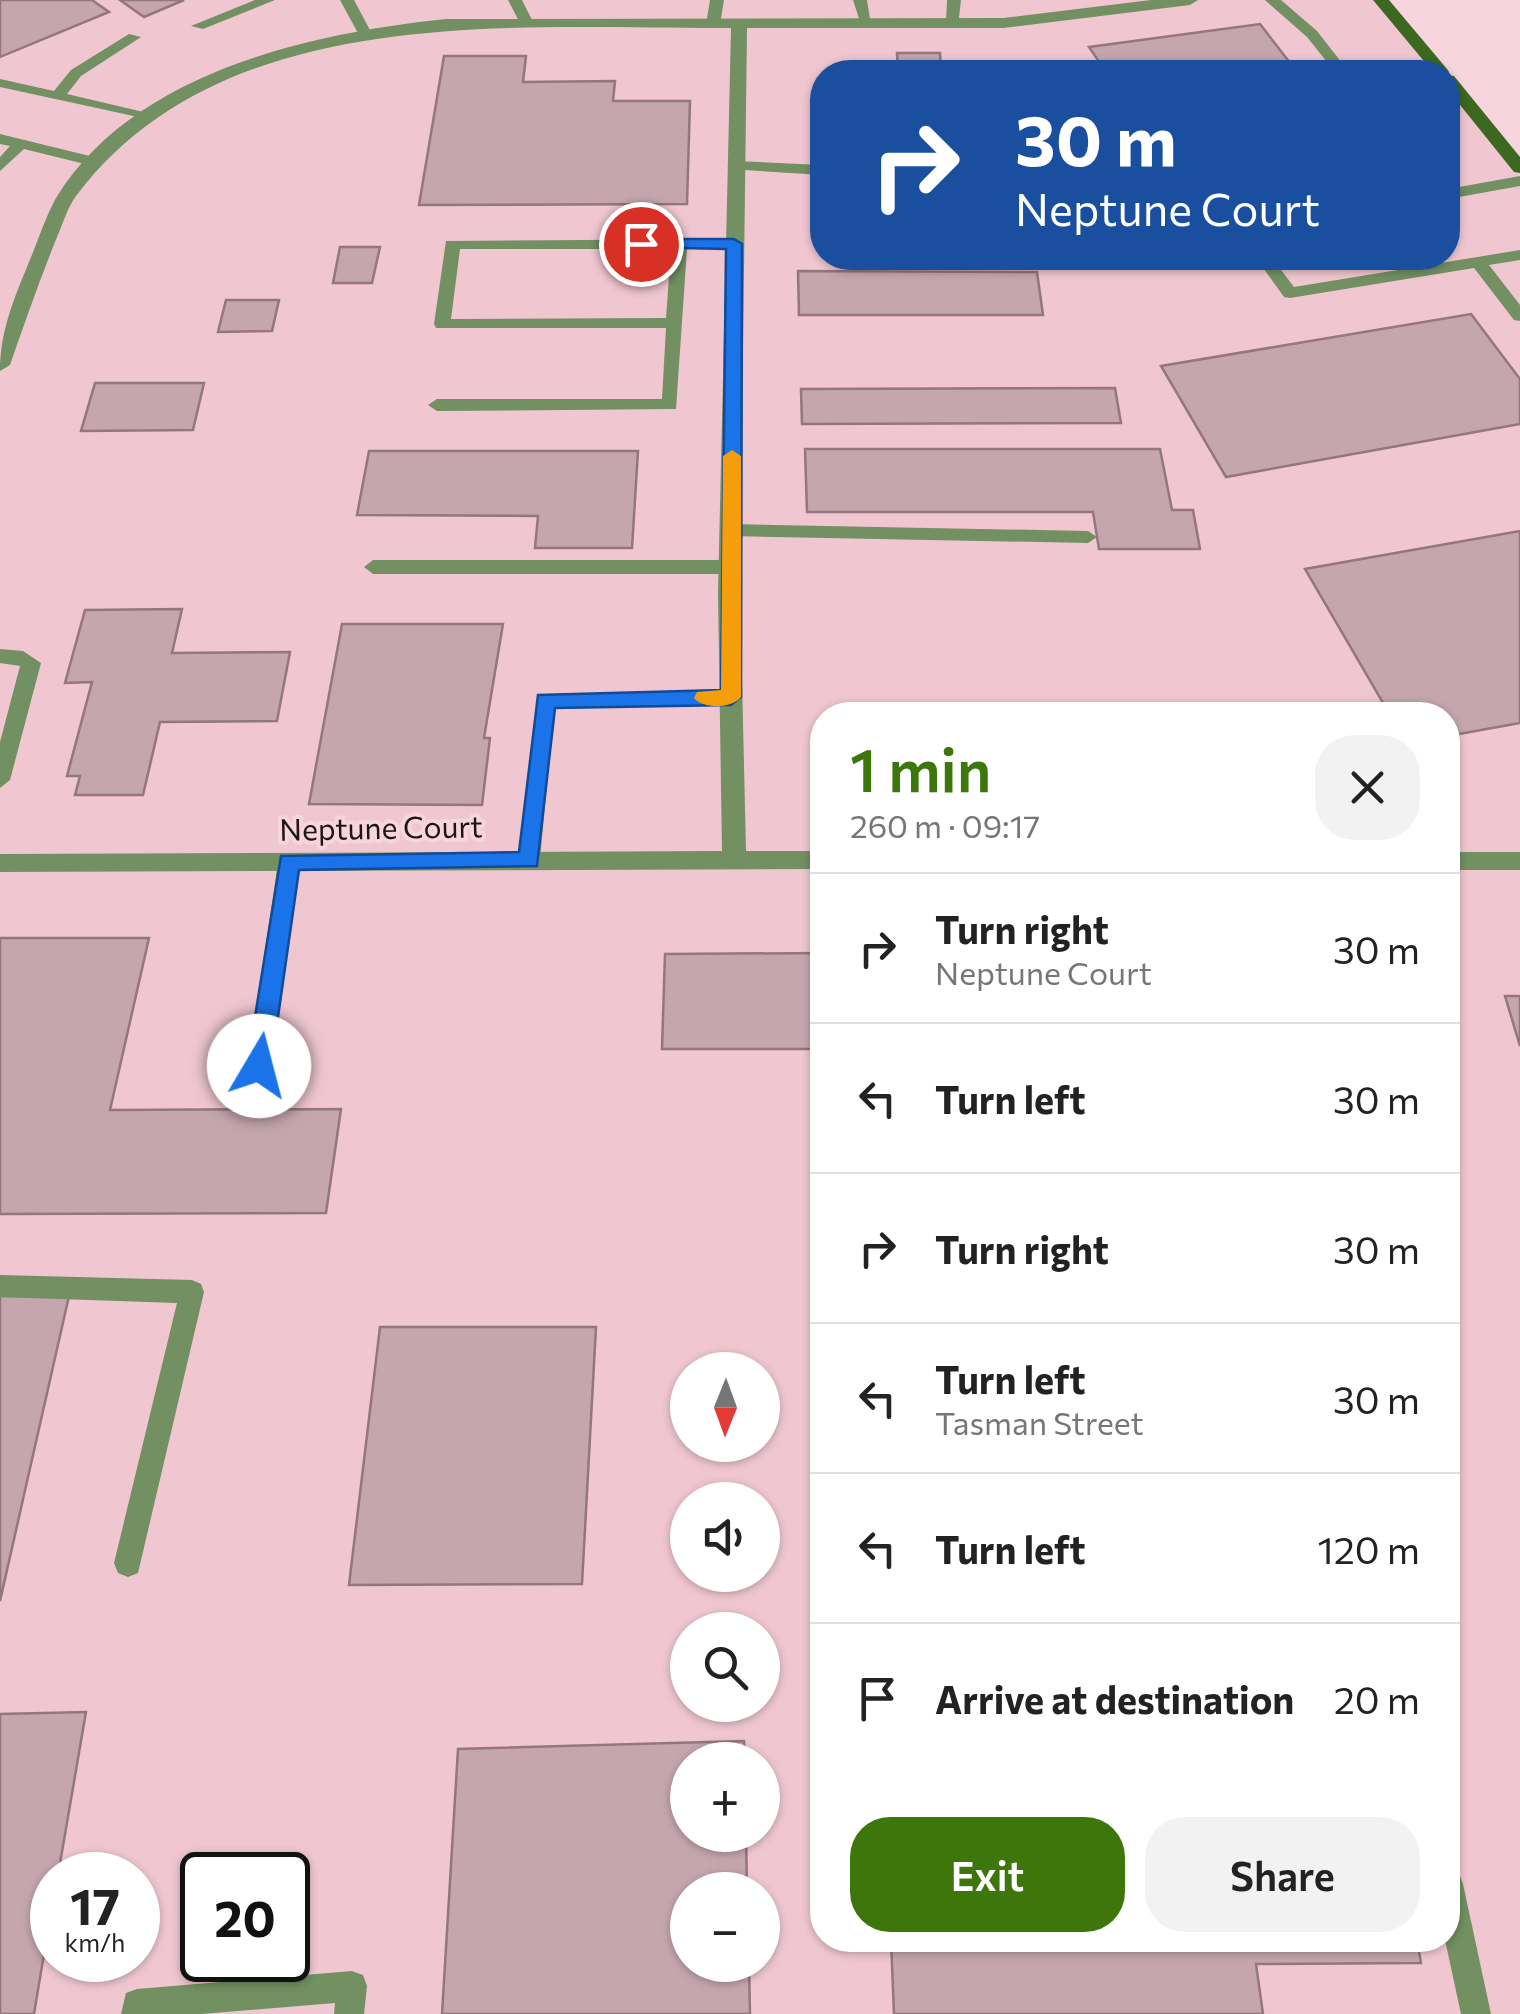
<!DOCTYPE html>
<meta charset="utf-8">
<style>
body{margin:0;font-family:Commissioner,sans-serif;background:#f2f2f2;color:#222;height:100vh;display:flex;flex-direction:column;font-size:38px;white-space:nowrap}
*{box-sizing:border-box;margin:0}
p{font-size:32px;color:#767676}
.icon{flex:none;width:55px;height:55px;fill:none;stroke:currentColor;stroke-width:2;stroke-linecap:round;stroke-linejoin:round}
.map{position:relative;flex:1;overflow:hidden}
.details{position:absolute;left:810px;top:702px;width:650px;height:1250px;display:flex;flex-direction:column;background:#fff;border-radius:40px;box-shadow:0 2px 8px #0004}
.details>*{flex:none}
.banner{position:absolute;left:810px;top:60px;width:650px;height:210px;border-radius:40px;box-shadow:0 2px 8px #0004;background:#1a4fa0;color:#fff;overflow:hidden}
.needle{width:65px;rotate:181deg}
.tools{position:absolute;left:670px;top:1352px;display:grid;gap:20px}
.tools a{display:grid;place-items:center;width:110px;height:110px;border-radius:50%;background:#fff;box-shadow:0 2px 8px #0004;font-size:50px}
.speed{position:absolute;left:30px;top:1852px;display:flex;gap:20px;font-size:50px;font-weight:700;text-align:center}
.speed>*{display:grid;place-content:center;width:130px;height:130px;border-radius:50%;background:#fff;box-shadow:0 2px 8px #0004;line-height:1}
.speed small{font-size:25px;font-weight:400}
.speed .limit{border:5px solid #111;border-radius:15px;background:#fff;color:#111}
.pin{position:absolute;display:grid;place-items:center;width:85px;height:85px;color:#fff;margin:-42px;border:5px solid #fff;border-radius:50%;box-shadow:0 2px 10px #0007}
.me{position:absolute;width:110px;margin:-55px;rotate:8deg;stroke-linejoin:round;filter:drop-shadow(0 0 8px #0008)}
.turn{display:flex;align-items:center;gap:35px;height:210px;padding:0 40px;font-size:45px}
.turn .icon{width:130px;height:130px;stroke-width:2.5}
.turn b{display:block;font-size:70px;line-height:85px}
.round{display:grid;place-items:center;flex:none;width:105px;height:105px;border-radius:40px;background:#f2f2f2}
.summary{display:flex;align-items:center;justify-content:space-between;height:170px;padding:0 40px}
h1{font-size:60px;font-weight:600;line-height:75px;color:#3d770c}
.cta{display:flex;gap:20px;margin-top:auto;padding:20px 40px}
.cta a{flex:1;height:115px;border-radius:40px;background:#3d770c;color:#fff;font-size:40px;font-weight:600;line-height:115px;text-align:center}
.cta a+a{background:#f2f2f2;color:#222}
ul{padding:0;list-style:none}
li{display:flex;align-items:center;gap:30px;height:150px;padding:0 40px;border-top:2px solid #e0e0e0}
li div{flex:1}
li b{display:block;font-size:38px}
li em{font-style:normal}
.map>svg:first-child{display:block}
.built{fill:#f0c7d1;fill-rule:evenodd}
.building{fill:#c5a6ae;stroke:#94767e;stroke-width:2.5}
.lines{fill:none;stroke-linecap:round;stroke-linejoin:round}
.lane{fill:#729062;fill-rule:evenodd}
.street{fill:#729062;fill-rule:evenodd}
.secondary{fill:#3d6820;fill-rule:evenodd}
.route{fill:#1a73e8;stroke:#114b97;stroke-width:2.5}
.slow{fill:#f59e0b}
.labels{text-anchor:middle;stroke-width:8;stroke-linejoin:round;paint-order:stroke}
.street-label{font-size:30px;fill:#1f1417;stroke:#f7d5de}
</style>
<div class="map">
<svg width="1520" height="2014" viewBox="0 0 1520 2014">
<rect width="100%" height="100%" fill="#f7d5de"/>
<path class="built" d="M0,0H1381L1441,72H822V258H1448V80L1520,168V2014H0ZM822,715H1448V1940H822ZM688,1370H762V1445H688ZM688,1500H762V1575H688ZM688,1630H762V1705H688ZM688,1760H762V1835H688ZM52,1875H138V1960H52ZM202,1875H288V1960H202ZM688,1890H762V1965H688Z"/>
<path class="building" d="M0,0H92L109,12L0,57Z
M120,0H184L144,17Z
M1260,24L1297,72H1106L1089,47Z
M897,53H940L941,72H898Z
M444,56H526L523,82L615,81L613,101H690L687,204L419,205Z
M340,247H380L372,283H333Z
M798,271L1037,272L1043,315H799Z
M226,300H279L272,331L218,332Z
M1471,314L1520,379V424L1226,477L1161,366Z
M95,383H204L193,430L81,431Z
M1115,388L1121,423L802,424L801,389Z
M805,449H1160L1172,510H1193L1200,549H1099L1093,512H807Z
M369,451H638L632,548H535L538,516L357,515Z
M1520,531V723L1448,736V715H1390L1305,569Z
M182,609L172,653L290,652L277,721L160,722L143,795H75L80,776H67L92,682L65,683L85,610Z
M342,624H503L484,738H490L482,805L309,804Z
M0,938H149L110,1110L341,1109L326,1213L0,1214Z
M822,953V1049H662L665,954Z
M1505,996H1520V1046Z
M0,1296H69L0,1601Z
M380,1327H596L582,1584L349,1585Z
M86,1712L58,1875H52V1906L34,2014H0V1714Z
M744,1741L745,1760H688V1835H746L747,1890H688V1965H749L750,2014H442L458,1749Z
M891,1940H1417L1421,1963L1256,1964L1263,2014H894Z"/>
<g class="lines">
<path class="lane" d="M255,0H275L203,29L191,26Z
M340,0H354L371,32L369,35H359Z
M508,0H522L534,24L532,27H522Z
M710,0H724L720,24L713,28L706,24Z
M853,0H867L871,25H861Z
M947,0H961L958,26L946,23Z
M1265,0H1281L1317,31L1349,72H1335L1307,37Z
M129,34L141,37L81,76L67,94L152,114V120L0,87V79L54,91L71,70Z
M0,134L102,159L105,162L97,167L24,149L0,171V157L10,146L0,144Z
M735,161L822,165V175L729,169V163Z
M1520,176V186L1448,199V189Z
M734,239L742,244L740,247L687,249L676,409L437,411L428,405L437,399H662L666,328H436L434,324L446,241ZM460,249H671L666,318L451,319Z
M1520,250V260L1489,265L1520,305V321L1514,320L1474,268L1290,298L1284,297L1256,258H1272L1294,287Z
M730,524L1088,531L1097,537L1088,543L730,536L721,530Z
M373,560H729L738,567L729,574H373L364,567Z
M0,649L23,651L41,663L10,780L0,788V742L20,666L0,663Z
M731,690L741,697L731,704L554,708L540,860L537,866H521L518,860L538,696Z
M289,854L300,862L270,1066L267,1073L259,1076L251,1073L248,1066L278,862Z
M0,1275L192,1280L201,1284L204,1292L138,1573L128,1577L118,1573L114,1563L177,1303L0,1297Z
M1448,1869L1459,1873L1463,1884L1491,2014H1461L1445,1940Z
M352,1971L363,1975L367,1986L364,2014H334L335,2003L201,2014H121L126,1993L137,1989Z"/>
<path class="street" d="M1151,0H1198L1190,5L1003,28H747L740,593L746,851H822V869L0,872V854L722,851L718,593L731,28C513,29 224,0 76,196C67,208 63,224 57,237C40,279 25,322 10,365L0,371C0,331 14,299 29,262C38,241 45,218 56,198C133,72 311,33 446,19L1003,18Z
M1448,852H1520V870H1448Z"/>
<path class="secondary" d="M1373,0H1389L1447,69L1449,72L1448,74L1433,72Z
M1448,75L1454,76L1520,157V173L1514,172L1448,90Z"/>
</g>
<path class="route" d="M641,239H734L742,244L741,697L731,705L555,708L537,866L299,870L271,1066L267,1073H251L247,1066L281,856L519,852L538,695L721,690L726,249L635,247L633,244Z"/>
<path class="slow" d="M732,450L741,456V697C732,709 703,709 694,698L697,692L721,690L723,456Z"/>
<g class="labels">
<g class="street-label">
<text transform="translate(381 829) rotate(-1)" y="10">Neptune Court</text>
</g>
</g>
</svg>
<div class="tools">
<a><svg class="needle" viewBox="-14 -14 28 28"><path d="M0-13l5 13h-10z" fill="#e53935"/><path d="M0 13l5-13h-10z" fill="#767676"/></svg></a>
<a><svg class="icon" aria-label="sound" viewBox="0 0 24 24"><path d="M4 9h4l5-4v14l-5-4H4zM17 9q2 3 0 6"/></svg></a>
<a><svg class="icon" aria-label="search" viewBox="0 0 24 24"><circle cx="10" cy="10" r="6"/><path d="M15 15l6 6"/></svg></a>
<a>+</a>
<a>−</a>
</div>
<div class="speed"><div>17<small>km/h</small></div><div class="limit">20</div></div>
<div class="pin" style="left:641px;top:244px;background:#d93025"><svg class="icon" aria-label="arrive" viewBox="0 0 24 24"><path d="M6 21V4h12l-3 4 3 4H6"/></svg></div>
<svg class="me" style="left:259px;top:1066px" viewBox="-20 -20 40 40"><circle r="19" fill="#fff"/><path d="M0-13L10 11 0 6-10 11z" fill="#1a73e8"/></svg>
<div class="banner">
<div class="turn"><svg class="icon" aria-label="right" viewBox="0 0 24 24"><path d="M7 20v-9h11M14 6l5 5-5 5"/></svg><div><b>30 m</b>Neptune Court</div></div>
</div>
<section class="details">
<div class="summary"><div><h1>1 min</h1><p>260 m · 09:17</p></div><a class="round"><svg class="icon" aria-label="close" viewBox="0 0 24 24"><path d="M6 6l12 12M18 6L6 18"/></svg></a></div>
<ul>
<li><svg class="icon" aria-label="right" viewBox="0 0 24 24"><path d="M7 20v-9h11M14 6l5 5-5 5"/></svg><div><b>Turn right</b><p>Neptune Court</p></div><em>30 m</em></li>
<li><svg class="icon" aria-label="left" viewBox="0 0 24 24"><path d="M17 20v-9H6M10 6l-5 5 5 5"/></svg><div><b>Turn left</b></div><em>30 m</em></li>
<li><svg class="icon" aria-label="right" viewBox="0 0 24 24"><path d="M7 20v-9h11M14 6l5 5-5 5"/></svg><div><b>Turn right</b></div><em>30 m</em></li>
<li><svg class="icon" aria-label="left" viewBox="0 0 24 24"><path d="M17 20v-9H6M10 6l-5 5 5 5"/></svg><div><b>Turn left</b><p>Tasman Street</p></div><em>30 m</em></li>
<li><svg class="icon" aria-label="left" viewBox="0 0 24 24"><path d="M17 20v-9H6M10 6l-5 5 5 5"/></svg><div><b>Turn left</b></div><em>120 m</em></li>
<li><svg class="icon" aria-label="arrive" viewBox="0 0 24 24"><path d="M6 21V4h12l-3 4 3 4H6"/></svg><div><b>Arrive at destination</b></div><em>20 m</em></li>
</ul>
<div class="cta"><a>Exit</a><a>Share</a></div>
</section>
</div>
